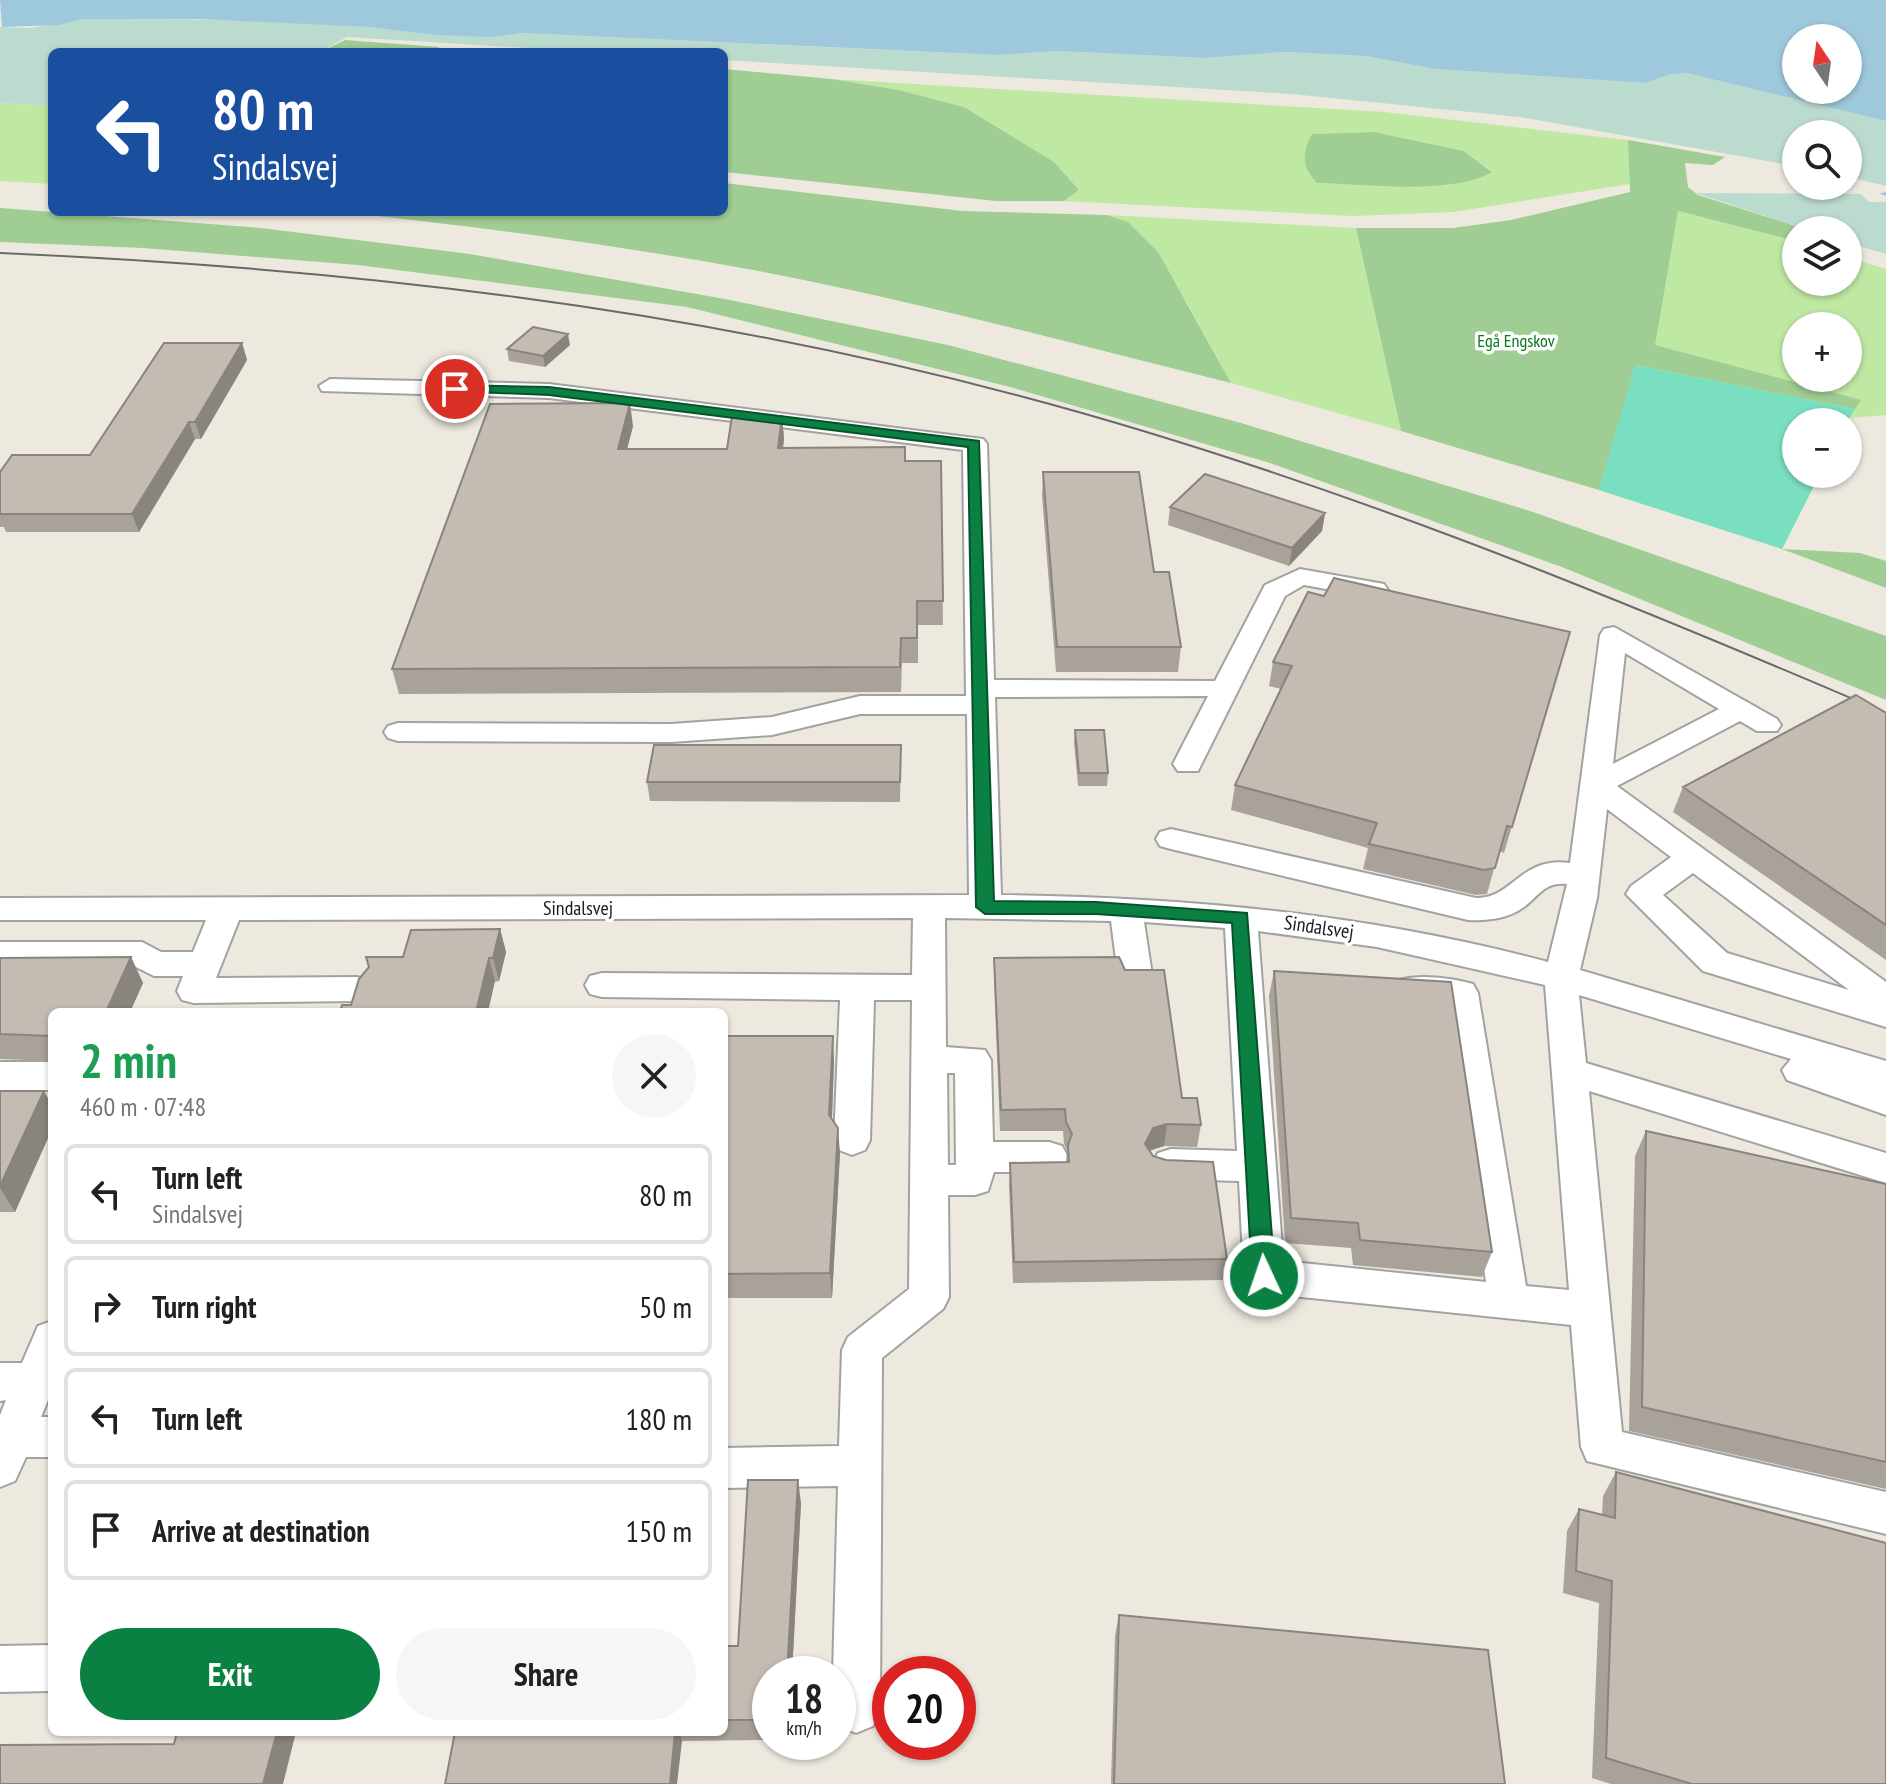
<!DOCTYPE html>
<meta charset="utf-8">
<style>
body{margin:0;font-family:"PT Sans Narrow",sans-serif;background:#f6f6f6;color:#202124;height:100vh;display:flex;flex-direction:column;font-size:30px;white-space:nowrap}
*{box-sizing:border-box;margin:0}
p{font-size:26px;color:#757577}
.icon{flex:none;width:44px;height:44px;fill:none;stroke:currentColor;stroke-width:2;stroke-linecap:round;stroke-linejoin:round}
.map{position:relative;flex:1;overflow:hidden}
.details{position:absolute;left:48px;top:1008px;width:680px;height:728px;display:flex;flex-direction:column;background:#fff;border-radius:12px;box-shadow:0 2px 6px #0004}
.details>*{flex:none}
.guide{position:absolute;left:48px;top:48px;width:680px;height:168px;border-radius:12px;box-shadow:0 2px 6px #0004;background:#1a4fa0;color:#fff;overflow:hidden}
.needle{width:52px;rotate:347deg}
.fabs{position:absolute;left:1782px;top:24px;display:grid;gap:16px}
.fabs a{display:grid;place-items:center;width:80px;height:80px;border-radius:50%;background:#fff;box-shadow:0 2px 6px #0004;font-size:40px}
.speed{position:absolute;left:752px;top:1656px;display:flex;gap:16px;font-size:40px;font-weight:700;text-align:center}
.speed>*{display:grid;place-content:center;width:104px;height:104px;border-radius:50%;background:#fff;box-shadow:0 2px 6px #0004;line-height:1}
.speed small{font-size:20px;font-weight:400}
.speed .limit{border:12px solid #d22;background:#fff;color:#111}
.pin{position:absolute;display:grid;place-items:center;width:68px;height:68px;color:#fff;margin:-34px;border:4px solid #fff;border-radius:50%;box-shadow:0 2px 8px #0007}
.me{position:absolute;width:88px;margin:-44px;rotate:357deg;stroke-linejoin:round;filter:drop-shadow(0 0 6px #0008)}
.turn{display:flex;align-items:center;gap:28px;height:168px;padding:0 32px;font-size:36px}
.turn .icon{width:104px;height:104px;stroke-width:2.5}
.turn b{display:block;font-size:56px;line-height:68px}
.round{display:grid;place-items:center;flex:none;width:84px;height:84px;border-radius:42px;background:#f6f6f6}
.headline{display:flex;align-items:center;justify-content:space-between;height:136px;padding:0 32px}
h1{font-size:48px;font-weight:600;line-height:60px;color:#1e9e55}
.cta{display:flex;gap:16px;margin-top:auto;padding:16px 32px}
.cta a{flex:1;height:92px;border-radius:48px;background:#0b8043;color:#fff;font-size:32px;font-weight:600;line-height:92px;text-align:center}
.cta a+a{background:#f6f6f6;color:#202124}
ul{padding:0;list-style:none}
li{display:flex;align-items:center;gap:24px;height:100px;margin:0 16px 12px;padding:0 16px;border:4px solid #e0e0e0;border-radius:12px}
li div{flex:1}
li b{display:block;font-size:30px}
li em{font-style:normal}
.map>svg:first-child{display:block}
.grass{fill:#bfe9a3;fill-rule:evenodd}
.forest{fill:#9fcd93}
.wetland{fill:#bcdbcf}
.pitch{fill:#7adfc1}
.water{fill:#9ec9dc;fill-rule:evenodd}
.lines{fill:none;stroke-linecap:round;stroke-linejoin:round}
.stream{fill:#9ec9dc;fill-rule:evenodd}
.minor-casing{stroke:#a2a2a2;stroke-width:4}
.minor{fill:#fff;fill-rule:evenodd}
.tram{stroke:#696969;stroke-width:2}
.wall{fill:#a9a29a}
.shaded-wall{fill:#89847d}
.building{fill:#c4bcb3;stroke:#89847d;stroke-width:2}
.route{fill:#0b8043;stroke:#07532c;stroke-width:2}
.labels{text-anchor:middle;stroke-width:7;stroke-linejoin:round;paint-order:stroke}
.far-park-label{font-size:18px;fill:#09781c;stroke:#fff}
.street-label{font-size:20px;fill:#1b1b1b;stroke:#fff}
</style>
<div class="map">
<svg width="1886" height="1784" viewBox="0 0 1886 1784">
<rect width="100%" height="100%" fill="#ede9df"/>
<path class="grass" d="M831,79L1385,112L1628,140L1630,184L1453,212L1353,216L1064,201L1079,190L1054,163L964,107L899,90ZM1374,132L1464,151L1492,171C1457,197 1362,184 1317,183L1312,134Z
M0,103L52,106V184L0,181Z
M1678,211L1796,241V282H1848V257L1886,269V415L1849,418L1847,422H1796V474H1820L1782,549L1599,490L1635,365L1860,401L1654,345ZM1796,326H1848V378H1796Z
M1106,215L1356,228L1401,431L1231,383L1186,301Z"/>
<path class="forest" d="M345,40L439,47L435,52H321Z
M724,69L831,79L899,90L964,107L1054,162L1079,190L1064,201H996L724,172Z
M1374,132L1464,151L1492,172C1452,196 1365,184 1317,183C1301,166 1302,154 1312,134Z
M1628,140L1725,157L1713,165L1685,163L1688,187L1698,195L1808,230H1796V241L1678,211L1655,345L1861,400L1855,409L1636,365L1599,490L1401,431L1356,228H1453L1511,220L1630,192Z
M724,183L962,211L1106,215L1128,222L1158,252L1231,383C1069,343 906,298 742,268C609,244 474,226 339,212H724Z
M0,208L261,228L470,254L725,299L948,345L1241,423L1533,512L1886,636V700L1562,567L1270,463L1010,387L687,307L358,265L143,248L0,242Z
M1782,549L1860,553L1886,561V588Z"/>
<path class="wetland" d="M82,19C178,19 274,19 369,27C421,31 469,40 521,33L997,55L1058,51L1204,58L1285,52L1366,56L1435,69L1645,83L1668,75L1686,73L1886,121V186L1848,177V134H1796V166L1520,117L1291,94L724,60V52H593L347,37L320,52H52V106L0,103V27L31,28Z
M1695,193L1861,194L1869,202H1886V254L1848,243V230H1808Z"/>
<path class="pitch" d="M1635,365L1855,409L1847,422H1796V474H1820L1782,549L1599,490Z"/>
<path class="water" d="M0,0H1886V121L1686,73L1668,75L1645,83L1435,69L1366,56L1285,52L1204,58L1058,51L998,55L521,33L491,37L436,35L370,27L200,19H82L59,25L2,27ZM1796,38H1848V90H1796Z"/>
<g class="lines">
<path class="stream" d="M1886,192V196L1880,194L1881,193Z"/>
<g class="minor-casing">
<path id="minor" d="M330,379L549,384L983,439L987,444L994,680L1215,681L1265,585L1300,569L1384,584L1388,590L1375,598L1304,585L1285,596L1198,771H1178L1173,764L1208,696L995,697L1001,895C1186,897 1369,914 1548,962L1567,884C1544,882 1540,895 1524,907C1508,919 1486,921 1468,920L1171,849L1160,846L1156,839L1160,832L1171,829L1476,898C1513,899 1520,856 1570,863L1600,635L1604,629L1614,627L1777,719L1781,725L1777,731H1757L1740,721L1617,786L1886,982V1027L1703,971L1626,894L1631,886L1671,857L1607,809L1597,898L1580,970L1886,1061V1115L1787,1080L1782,1070L1791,1059L1579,995L1586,1063L1886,1153V1183L1589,1091L1622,1432L1886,1492V1534L1587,1461L1581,1447L1571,1325L1264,1293L1250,1288L1244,1276L1239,1181L1171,1179L1158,1175L1152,1164L1158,1153L1171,1149L1237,1151L1225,928L1144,922L1152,975L1147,984L1135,987L1123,984L1118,975L1111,921L945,918L946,1047L985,1050L991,1060L993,1142H1049L1062,1146L1068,1157L1062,1168L1049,1172H994L988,1191L975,1195H948L949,1297L943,1309L882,1358L880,1709L873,1726L856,1733L839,1726L838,1674H833L838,1486L724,1488V1448L839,1446L842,1350L848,1337L909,1289L912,1000H874L870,1140L865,1150L852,1155L839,1150L834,1140L840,1000L602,997L590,994L585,985L590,976L602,973L912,975L913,918L239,920L216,978L357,977L369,980L374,989L369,998L357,1001L194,1003L182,1000L177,991L183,976H154L134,966H0V942H142L161,952H193L206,920H0V898L969,895L967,714H860L772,735L671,742L398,741L388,738L384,732L388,726L398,723L671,724L772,717L860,696H966L963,450L549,398L322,391L319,386ZM1625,653L1719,709L1613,764ZM1693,873L1849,990L1727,953L1663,895ZM1258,931L1377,947L1545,985L1569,1290L1526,1286L1478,993L1473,984C1451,978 1421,974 1399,980L1394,989L1399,998L1446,1004L1486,1282L1283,1261ZM947,1073H955L956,1165H948Z
M0,1062H52V1090H0Z
M52,1321V1390L41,1417H52V1457H26L15,1481L0,1487V1415L6,1400L0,1401V1363H22L38,1326Z
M52,1645V1691L0,1692V1646Z"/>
</g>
<use href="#minor" class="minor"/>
<path class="tram" d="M0,253C344,268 686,307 1020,396C1318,475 1603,592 1886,713"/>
</g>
<path class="wall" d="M242,343L247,360L201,439H195L139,532H6L4,527H0V472L90,455Z
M570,345L545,367L509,361L507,349Z
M782,416L784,439L783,448L905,461H941L943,625H918V663H902L901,692L399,694L392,669L633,426L627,449H727Z
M1043,472L1154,572L1181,647L1178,672H1056L1042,496Z
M1170,507L1325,513L1322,531L1289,566L1168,525Z
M1324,596L1570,632L1504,853L1499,851L1487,894L1476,895L1363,869L1368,848L1231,810L1235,785L1281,689L1269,686L1273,662Z
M1886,713V960L1673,812L1683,787Z
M1075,730L1108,773L1107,786H1078L1074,742Z
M901,745L900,802L650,801L647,782Z
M500,929L506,952L499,981L341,1009L351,1005L403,957Z
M131,957L143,983L130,1012H52V1061L0,1059V958Z
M994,958L1182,1098L1201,1125L1197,1147L1164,1146L1150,1151L1227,1259L1223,1280L1013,1283L1009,1185L1010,1163L1066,1162L1067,1150L1064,1144L1063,1131H1000L994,980Z
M1274,971L1492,1252L1482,1277L1353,1265L1351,1248L1285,1243L1269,996Z
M724,1036L834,1061L832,1119L840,1153L832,1298H724Z
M0,1091H44L52,1106V1129L15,1212H0Z
M1646,1131L1886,1184V1489L1629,1431L1635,1156Z
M1616,1472L1886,1784H1611L1592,1778L1599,1603L1563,1593L1567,1531L1579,1509L1602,1515L1603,1496Z
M801,1503L792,1674H770V1740L682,1741L455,1732H724V1646H738Z
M1119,1615L1505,1784H1111L1115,1636Z"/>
<path class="shaded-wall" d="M568,334L570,345L545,367L543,356Z
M242,343L247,360L201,439L195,422Z
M630,403L633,426L621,472L618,449Z
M782,416L784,439L780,471L778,448Z
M189,422L195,439L139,532L132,514Z
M1325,513L1322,531L1289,566L1292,548Z
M500,929L506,952L499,981L493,958Z
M131,957L143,983L130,1012H106Z
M489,958L495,981L488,1012H476Z
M833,1036L834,1061L831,1140L829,1115Z
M44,1091L52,1106V1129L15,1212L0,1188V1186Z
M1167,1124L1164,1146L1150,1150L1142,1165L1145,1144L1153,1128Z
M838,1128L840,1153L832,1298L830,1273Z
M798,1480L801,1503L792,1674H787Z
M277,1732H296L283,1784H263Z
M675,1732H679L682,1741L677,1784H670Z"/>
<path class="building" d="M533,327L568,334L543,356L507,349Z
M164,343H242L195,422H189L132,514H0V472L12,455H90Z
M630,403L618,449H727L732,416H782L778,448L905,447V461H941L943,601H917V638H901L900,667L392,669L490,404Z
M1043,472H1139L1154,572H1169L1181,647H1057Z
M1205,474L1325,513L1292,548L1170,507Z
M1334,578L1570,632L1512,827L1507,826L1495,868L1484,870L1369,844L1377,823L1235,785L1292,666L1273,662L1308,592L1324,596Z
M1856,695L1886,713V925L1683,787Z
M1075,730H1104L1108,773H1079Z
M654,745H901L900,782H647Z
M500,929L493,958H489L476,1012H261L262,1010L341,1009L342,1005H351L359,979L369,967L366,957H403L411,930Z
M131,957L106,1012H52V1036L0,1034V958Z
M1119,957L1125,970H1164L1182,1098H1197L1201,1125L1167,1124L1153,1128L1145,1144L1153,1156L1166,1160L1213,1162L1227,1259L1014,1262L1010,1163L1069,1162L1068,1145L1072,1134L1066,1122L1065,1109L1001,1110L994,958Z
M1274,971L1451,982L1492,1252L1360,1240L1358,1223L1291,1218Z
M724,1036H833L829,1115L838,1128L830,1273L724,1274Z
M0,1091H44L0,1186Z
M1646,1131L1886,1184V1462L1642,1407Z
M1616,1472L1886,1543V1784H1692L1606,1758L1612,1581L1576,1571L1579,1509L1615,1518Z
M748,1480H798L787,1674H770V1720H724V1646H738Z
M1119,1615L1488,1650L1505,1784H1114Z
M177,1732H277L263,1784H0V1745L174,1744Z
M455,1732H675L670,1784H445Z"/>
<path class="route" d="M455,385L549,387L979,441L994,901L1096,902L1247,913L1275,1276L1272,1283H1256L1252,1276L1232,923L1096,914H985L976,907L968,447L549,395L451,391L449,389Z"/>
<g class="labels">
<g class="far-park-label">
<text x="1516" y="347">Egå Engskov</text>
</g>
<g class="street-label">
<text x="578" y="915">Sindalsvej</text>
<text transform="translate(1319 927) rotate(8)" y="7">Sindalsvej</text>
</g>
</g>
</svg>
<div class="fabs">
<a><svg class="needle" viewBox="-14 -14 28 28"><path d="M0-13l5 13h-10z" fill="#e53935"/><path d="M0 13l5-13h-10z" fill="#757577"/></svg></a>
<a><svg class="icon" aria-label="search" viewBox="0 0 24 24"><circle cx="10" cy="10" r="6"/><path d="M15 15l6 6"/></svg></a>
<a><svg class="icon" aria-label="layers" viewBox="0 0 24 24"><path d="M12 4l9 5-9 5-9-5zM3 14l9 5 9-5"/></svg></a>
<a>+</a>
<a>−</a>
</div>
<div class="speed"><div>18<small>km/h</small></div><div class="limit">20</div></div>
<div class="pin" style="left:455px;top:389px;background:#d93025"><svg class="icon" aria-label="arrive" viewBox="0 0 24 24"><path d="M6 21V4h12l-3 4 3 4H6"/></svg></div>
<svg class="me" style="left:1264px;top:1276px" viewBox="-20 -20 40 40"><circle r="17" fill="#0b8043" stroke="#fff" stroke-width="3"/><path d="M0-11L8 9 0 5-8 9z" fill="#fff"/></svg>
<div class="guide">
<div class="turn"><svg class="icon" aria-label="left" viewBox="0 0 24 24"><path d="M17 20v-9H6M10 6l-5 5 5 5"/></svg><div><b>80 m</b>Sindalsvej</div></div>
</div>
<section class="details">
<div class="headline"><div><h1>2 min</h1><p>460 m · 07:48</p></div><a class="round"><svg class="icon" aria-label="close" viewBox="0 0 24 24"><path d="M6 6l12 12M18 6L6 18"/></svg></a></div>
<ul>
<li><svg class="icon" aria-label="left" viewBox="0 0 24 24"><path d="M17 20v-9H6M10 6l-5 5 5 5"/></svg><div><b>Turn left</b><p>Sindalsvej</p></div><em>80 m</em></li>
<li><svg class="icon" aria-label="right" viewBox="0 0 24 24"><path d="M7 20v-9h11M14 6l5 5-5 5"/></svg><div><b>Turn right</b></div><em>50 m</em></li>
<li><svg class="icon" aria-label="left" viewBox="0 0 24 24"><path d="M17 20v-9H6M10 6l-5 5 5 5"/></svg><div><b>Turn left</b></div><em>180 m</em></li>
<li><svg class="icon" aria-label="arrive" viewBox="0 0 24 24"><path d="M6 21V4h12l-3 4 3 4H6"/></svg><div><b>Arrive at destination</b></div><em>150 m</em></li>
</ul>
<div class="cta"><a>Exit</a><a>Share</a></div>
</section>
</div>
